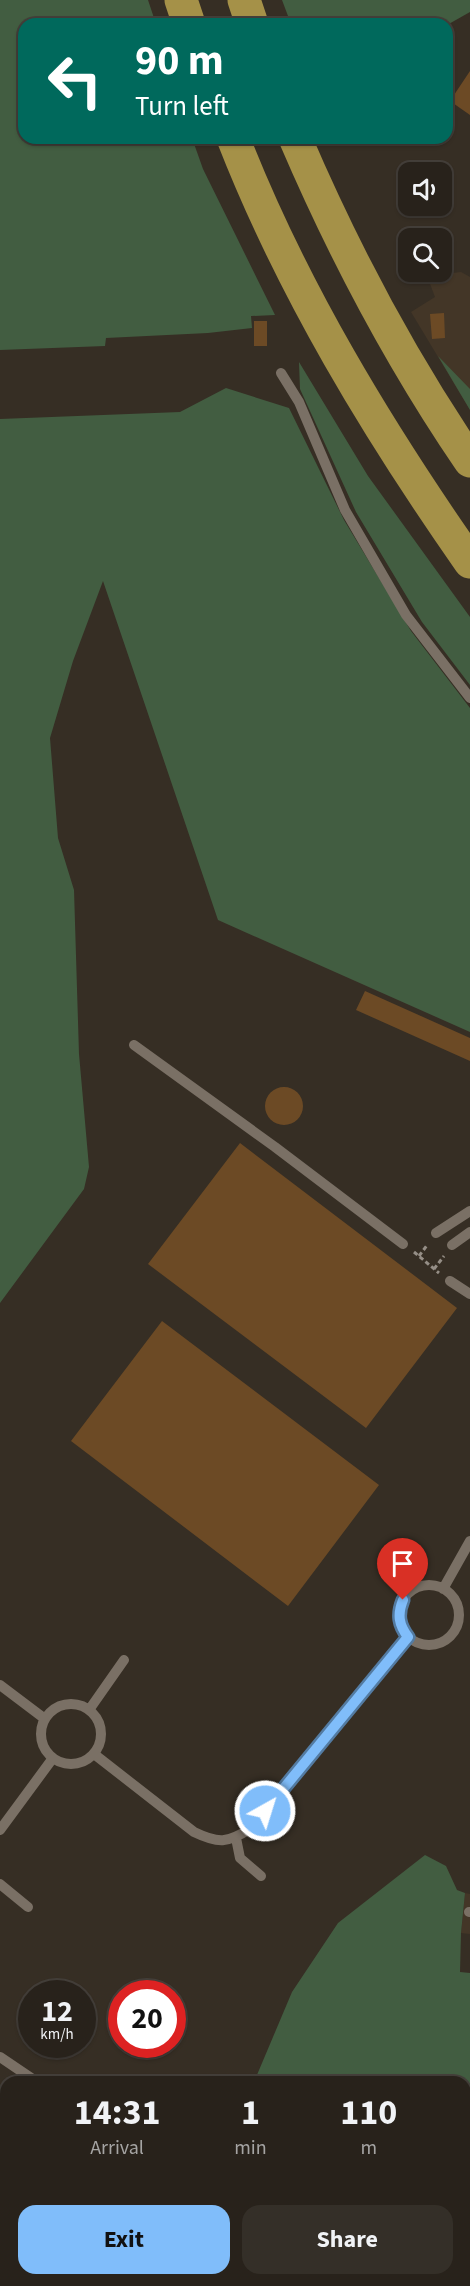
<!DOCTYPE html>
<style>
body{margin:0;font-family:"Source Sans 3",sans-serif;background:#342f28;color:#f1f3f6;height:100vh;display:flex;flex-direction:column;font-size:22px;white-space:nowrap}
*{box-sizing:border-box;margin:0}
p{font-size:20px;color:#a5a4a3}
.icon{flex:none;width:33px;height:33px;fill:none;stroke:currentColor;stroke-width:2;stroke-linecap:round;stroke-linejoin:round}
.map{position:relative;flex:1;overflow:hidden}
.panel{position:absolute;left:0px;top:2076px;width:471px;height:210px;display:flex;flex-direction:column;background:#28221b;border-radius:18px 18px 0 0;box-shadow:0 2px 4px #0004,0 0 0 2px #443f3a}
.panel>*{flex:none}
.hud{position:absolute;left:18px;top:18px;width:435px;height:126px;border-radius:18px;box-shadow:0 2px 4px #0004,0 0 0 2px #443f3a;background:#00695c;color:#fff;overflow:hidden}
.buttons{position:absolute;left:398px;top:162px;display:grid;gap:12px}
.buttons a{display:grid;place-items:center;width:54px;height:54px;border-radius:12px;background:#28221b;box-shadow:0 2px 4px #0004,0 0 0 2px #443f3a;font-size:30px}
.speed{position:absolute;left:18px;top:1980px;display:flex;gap:12px;font-size:30px;font-weight:700;text-align:center}
.speed>*{display:grid;place-content:center;width:78px;height:78px;border-radius:50%;background:#28221b;box-shadow:0 2px 4px #0004,0 0 0 2px #443f3a;line-height:1}
.speed small{font-size:15px;font-weight:400}
.speed .limit{border:9px solid #d22;background:#fff;color:#111}
.pin{position:absolute;display:grid;place-items:center;width:51px;height:51px;color:#fff;margin:-62px -26px;border-radius:50% 50% 50% 0;rotate:-45deg;box-shadow:0 0 6px #0007}
.pin .icon{rotate:45deg}
.me{position:absolute;width:66px;margin:-33px;rotate:39deg;stroke-linejoin:round;filter:drop-shadow(0 0 4px #0008)}
.turn{display:flex;align-items:center;gap:21px;height:126px;padding:0 18px;font-size:27px}
.turn .icon{width:78px;height:78px;stroke-width:2.5}
.turn b{display:block;font-size:42px;line-height:51px}
.eta{display:flex;justify-content:space-evenly;align-items:center;height:102px;text-align:center}
.eta b{font-size:36px;font-weight:700;line-height:42px}
.action{display:flex;gap:12px;margin-top:auto;padding:12px 18px}
.action a{flex:1;height:69px;border-radius:18px;background:#80bdfa;color:#111;font-size:24px;font-weight:700;line-height:69px;text-align:center}
.action a+a{background:#342f28;color:#f1f3f6}
.map>svg:first-child{display:block}
.commercial{fill:#3d3725}
.built{fill:#433627}
.green{fill:#425d41}
.building{fill:#6c4a25}
.lines{fill:none;stroke-linecap:round;stroke-linejoin:round}
.path{stroke:#958e86;stroke-width:3;stroke-dasharray:4.5 3;stroke-linecap:butt}
.lane{stroke:#7a7065;stroke-width:10}
.highway{stroke:#a59148;stroke-width:33}
.route-casing{stroke:#537ba2;stroke-width:15}
.route{stroke:#80bdfa;stroke-width:10}
</style>
<div class="map">
<svg width="470" height="2286" viewBox="0 0 470 2286">
<rect width="100%" height="100%" fill="#362e24"/>
<path class="commercial" d="M470,2083V2146L465,2145V2094Z"/>
<path class="built" d="M461,272L470,277V410L411,312L435,297L427,276Z
M465,1893L470,1894V1934L461,1933Z
M465,2145L470,2146V2286H383L385,2280H465Z"/>
<path class="green" d="M0,0H148L156,24H24V138H192L203,169L275,315L251,316L252,328L208,333L106,338L105,346L0,350Z
M282,0H470V12L447,25L291,24Z
M438,356L470,389V410Z
M299,362L368,476L470,617V685L422,622L356,512L300,389Z
M226,388L289,408L344,520L411,631L470,708V1032L218,920L103,581L73,661L50,738L58,838L74,890L79,1054L89,1167L84,1189L0,1303V419L180,412Z
M425,1855L446,1866L457,1890L465,1893L461,1933L460,1972L470,1973V2083L465,2094V2082H254L292,1992L338,1923Z
M171,2280H385L383,2286H168Z"/>
<path class="building" d="M470,71V115L450,101Z
M444,313L445,338L432,339L430,314Z
M254,321H267V346H254Z
M365,991L470,1038V1061L356,1010Z
M265 1106a19 19 0 1 1 38 0a19 19 0 1 1-38 0Z
M240,1143L457,1308L366,1428L148,1264Z
M162,1321L379,1485L288,1606L71,1441Z"/>
<g class="lines">
<path class="path" d="M414,1252L439,1273
M419,1256L428,1244
M434,1269L444,1256"/>
<path class="lane" d="M281,373L299,402L345,510L406,615L470,698
M134,1045L275,1147L403,1244
M436,1233L470,1211
M452,1245L470,1232
M450,1281L470,1294
M399 1615a30 30 0 1 1 60 0a30 30 0 1 1-60 0Z
M443,1589L470,1541
M0,1685L45,1719
M41 1734a30 30 0 1 1 60 0a30 30 0 1 1-60 0Z
M89,1710L124,1660
M94,1754L194,1832C219,1844 227,1843 250,1829L408,1637
M0,1830L53,1758
M236,1838L240,1858L261,1876
M0,1884L28,1907
M469,1912H470
M0,2057L37,2082
M465,2174L470,2175
M465,2233L470,2235
M141,2286L144,2280
M391,2286H392"/>
<path class="highway" d="M181,0L189,24
M244,0L252,24
M233,138C292,289 377,429 470,562
M295,138C343,250 401,360 470,461"/>
</g>
<g class="lines">
<g class="route-casing">
<path id="route" d="M265,1811L408,1637C399,1625 397,1615 403,1600"/>
</g>
<use href="#route" class="route"/>
</g>
</svg>
<div class="buttons">
<a><svg class="icon" aria-label="sound" viewBox="0 0 24 24"><path d="M4 9h4l5-4v14l-5-4H4zM17 9q2 3 0 6"/></svg></a>
<a><svg class="icon" aria-label="search" viewBox="0 0 24 24"><circle cx="10" cy="10" r="6"/><path d="M15 15l6 6"/></svg></a>
</div>
<div class="speed"><div>12<small>km/h</small></div><div class="limit">20</div></div>
<div class="pin" style="left:403px;top:1600px;background:#d93025"><svg class="icon" aria-label="arrive" viewBox="0 0 24 24"><path d="M6 21V4h12l-3 4 3 4H6"/></svg></div>
<svg class="me" style="left:265px;top:1811px" viewBox="-20 -20 40 40"><circle r="17" fill="#80bdfa" stroke="#fff" stroke-width="3"/><path d="M0-11L8 9 0 5-8 9z" fill="#fff"/></svg>
<div class="hud">
<div class="turn"><svg class="icon" aria-label="left" viewBox="0 0 24 24"><path d="M17 20v-9H6M10 6l-5 5 5 5"/></svg><div><b>90 m</b>Turn left</div></div>
</div>
<section class="panel">
<div class="eta">
<div><b>14:31</b><p>Arrival</p></div>
<div><b>1</b><p>min</p></div>
<div><b>110</b><p>m</p></div>
</div>
<div class="action"><a>Exit</a><a>Share</a></div>
</section>
</div>
